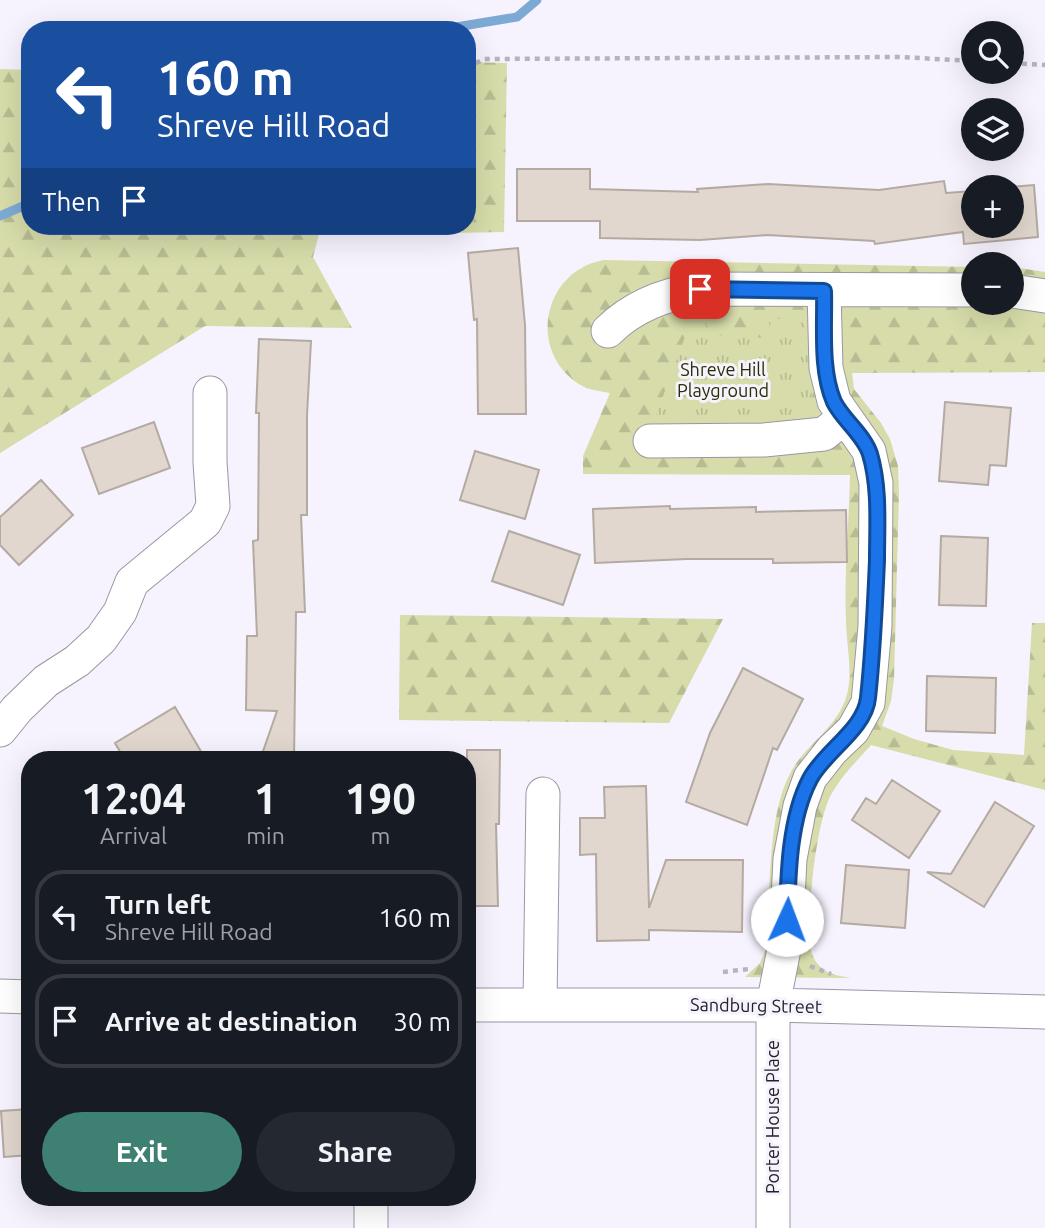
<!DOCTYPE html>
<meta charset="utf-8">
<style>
body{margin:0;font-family:Ubuntu,sans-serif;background:#242831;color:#f1f3f6;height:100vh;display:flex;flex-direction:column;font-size:26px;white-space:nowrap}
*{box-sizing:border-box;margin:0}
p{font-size:23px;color:#9ea1a6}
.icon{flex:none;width:38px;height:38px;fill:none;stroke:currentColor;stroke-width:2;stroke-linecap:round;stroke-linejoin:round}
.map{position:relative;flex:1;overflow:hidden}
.side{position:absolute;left:21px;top:751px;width:455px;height:455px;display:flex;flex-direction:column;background:#171b24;border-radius:28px;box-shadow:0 7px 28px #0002}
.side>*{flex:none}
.hud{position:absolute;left:21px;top:21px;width:455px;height:214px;border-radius:28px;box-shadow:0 7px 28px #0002;background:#1a4fa0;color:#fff;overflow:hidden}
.fabs{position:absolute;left:961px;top:21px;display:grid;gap:14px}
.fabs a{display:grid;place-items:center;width:63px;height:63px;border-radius:50%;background:#171b24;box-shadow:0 7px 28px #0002;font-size:35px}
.pin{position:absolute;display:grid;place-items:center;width:60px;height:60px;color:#fff;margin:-30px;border-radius:14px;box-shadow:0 4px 10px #0006}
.me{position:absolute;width:77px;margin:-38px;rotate:2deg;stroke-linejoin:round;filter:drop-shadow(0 0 5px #0008)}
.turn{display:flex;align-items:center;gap:24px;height:147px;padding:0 21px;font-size:32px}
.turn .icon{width:91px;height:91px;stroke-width:2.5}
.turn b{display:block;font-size:49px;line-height:60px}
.then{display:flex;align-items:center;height:66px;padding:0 21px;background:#0003;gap:14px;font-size:26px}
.eta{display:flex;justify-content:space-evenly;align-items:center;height:119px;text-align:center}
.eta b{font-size:42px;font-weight:700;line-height:49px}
.primary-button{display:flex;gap:14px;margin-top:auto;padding:14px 21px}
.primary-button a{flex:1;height:80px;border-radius:42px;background:#3e8172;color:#fff;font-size:28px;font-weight:700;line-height:80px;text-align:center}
.primary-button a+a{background:#242831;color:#f1f3f6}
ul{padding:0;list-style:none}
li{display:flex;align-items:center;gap:21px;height:94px;margin:0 14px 10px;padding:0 7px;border:4px solid #363941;border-radius:28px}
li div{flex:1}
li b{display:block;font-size:26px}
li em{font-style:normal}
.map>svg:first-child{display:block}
.forest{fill:url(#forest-firs)}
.park{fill:url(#park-tufts)}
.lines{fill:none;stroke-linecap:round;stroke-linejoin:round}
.stream{stroke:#7daad4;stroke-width:9}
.building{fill:#e1d7ce;stroke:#b3aaa1;stroke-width:2}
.minor-casing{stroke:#9b97a2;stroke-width:35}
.path{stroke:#b6b3bd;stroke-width:4.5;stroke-dasharray:5 5;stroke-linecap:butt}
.minor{stroke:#fff;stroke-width:33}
.route-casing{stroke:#114b97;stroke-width:18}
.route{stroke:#1a73e8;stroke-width:12}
.labels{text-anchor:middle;stroke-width:6;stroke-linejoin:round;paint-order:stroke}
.park-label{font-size:18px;fill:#2b2d00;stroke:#f6f2fe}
.street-label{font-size:18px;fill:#232226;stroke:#f6f2fe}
</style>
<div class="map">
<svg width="1045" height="1228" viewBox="0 0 1045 1228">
<defs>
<pattern id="forest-firs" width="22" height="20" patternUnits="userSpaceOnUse" patternTransform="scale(1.75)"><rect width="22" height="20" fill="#d7dcaa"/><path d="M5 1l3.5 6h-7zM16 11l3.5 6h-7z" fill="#b8bc92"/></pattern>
<pattern id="park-tufts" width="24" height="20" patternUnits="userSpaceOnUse" patternTransform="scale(1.75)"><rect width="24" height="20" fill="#d7dcaa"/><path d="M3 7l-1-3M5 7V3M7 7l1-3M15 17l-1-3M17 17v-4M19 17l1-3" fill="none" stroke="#b8bc92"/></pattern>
</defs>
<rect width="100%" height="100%" fill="#f6f2fe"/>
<path class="forest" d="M467,62L507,63L504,232L404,234V226H467Z
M0,69L30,70V226H321L313,257L352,328L205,326L0,453Z
M604,260L973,267V303H1012V267L1045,272V372L852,373L854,389L881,423L890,439L898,466L899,493L894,679L891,701L882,726L914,739L953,750L1024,755L1032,623H1045V790L871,745C857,761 841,776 831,795C816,821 807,913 810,943C810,950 813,958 817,963C825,974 838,976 851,978L745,977L760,963L766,948C771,897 766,814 792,770C807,744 836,728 846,698C854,673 846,645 846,619C844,571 849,523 850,475L583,474V456L610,393C599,391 588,390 579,384C526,350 544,270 604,260Z
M400,615L723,619L669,723L399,720Z"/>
<path class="park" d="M704,314L707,335L770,338L769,317L804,323L814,416L749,427L688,424L652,426L692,318Z"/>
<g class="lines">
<path class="stream" d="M438,30L517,17L537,0
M0,216L30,203"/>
</g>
<path class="building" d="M517,169H590V189L698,192L697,189L768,184L879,190L944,181L946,193L973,191V226H1012L1010,187L1034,185L1038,237L964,244L963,232L875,244L874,241L767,235L700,240L600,238V221H517Z
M518,248L525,325L526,414H478L477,319L474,320L468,253Z
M259,339L311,341L307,415V515H301L305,612H296L294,760H260L277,711L246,710L247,636H257L253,541L258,540L259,413H256Z
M945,402L1011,408L1006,466L990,465L988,485L939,481Z
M154,422L170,468L99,494L82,448Z
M475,451L539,470L525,519L460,500Z
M41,480L73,515L19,565L0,545V517Z
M670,506V509L756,507V512L846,510L847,562L773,563V559H687L595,563L593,509Z
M509,531L580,555L563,605L492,581Z
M941,536L988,538L986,606L939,605Z
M743,668L803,699L777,750L773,748L747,825L686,802L710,733Z
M927,676L996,678L995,733L926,731Z
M175,707L206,760H125L115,743Z
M467,750H500L499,824H496L498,906H467Z
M892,780L940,811L909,858L852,820L866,798L876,804Z
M646,786L649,908L666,860H743L742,932L649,930V940L597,941L596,854L580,855V818H605L604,787Z
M995,802L1034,826L984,907L927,872L951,874Z
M846,865L909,870L905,928L841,923Z
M30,1109V1155L4,1157L1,1111Z"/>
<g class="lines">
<g class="minor-casing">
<path id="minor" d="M1012,291L1045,296
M608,331C633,306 665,294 700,289L973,290
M650,441L764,440L824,434L845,417
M0,730L17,709L46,681L77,661L101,639L120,612L132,582L205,522L213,506L210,462V393
M0,996L30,997
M540,1004L543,794
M467,1005H773L1045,1012
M371,1228V1197
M773,1228V1005L786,939L790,859L800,806L810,778L832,750L853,730L868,703L875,626L876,483L869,451L834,401L826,368L824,291"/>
</g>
<path class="path" d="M1012,63L1045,65
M467,80L472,65L484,59L900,57L973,61
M810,966L831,974
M723,972L749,969"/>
<use href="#minor" class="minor"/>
</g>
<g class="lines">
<g class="route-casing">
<path id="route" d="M700,289L824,291C825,325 820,370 834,402C843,420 864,435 870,454C880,488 877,525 877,560C875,607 873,652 868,698C865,729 824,752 810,779C789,819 788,876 787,920"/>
</g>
<use href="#route" class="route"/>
</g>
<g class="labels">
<g class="park-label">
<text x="723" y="376">Shreve Hill<tspan x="723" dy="21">Playground</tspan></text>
</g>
<g class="street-label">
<text transform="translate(756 1006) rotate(1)" y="6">Sandburg Street</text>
<text transform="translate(773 1117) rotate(-90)" y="6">Porter House Place</text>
</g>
</g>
</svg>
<div class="fabs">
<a><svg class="icon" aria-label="search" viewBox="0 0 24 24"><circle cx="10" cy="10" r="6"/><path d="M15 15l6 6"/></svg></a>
<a><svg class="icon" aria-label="layers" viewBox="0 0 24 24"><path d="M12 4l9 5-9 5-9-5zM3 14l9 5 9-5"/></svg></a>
<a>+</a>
<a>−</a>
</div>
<div class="pin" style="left:700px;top:289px;background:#d93025"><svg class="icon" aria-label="arrive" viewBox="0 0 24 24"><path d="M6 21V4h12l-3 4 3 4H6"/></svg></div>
<svg class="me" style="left:787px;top:920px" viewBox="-20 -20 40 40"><circle r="19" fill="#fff"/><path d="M0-13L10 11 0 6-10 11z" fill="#1a73e8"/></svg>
<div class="hud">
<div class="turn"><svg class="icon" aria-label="left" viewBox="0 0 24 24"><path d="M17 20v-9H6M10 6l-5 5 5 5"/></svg><div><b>160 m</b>Shreve Hill Road</div></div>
<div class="then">Then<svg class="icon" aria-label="arrive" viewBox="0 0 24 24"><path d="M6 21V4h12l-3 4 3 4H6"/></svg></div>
</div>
<section class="side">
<div class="eta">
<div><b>12:04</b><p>Arrival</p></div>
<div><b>1</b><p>min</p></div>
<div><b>190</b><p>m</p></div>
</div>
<ul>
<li><svg class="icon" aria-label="left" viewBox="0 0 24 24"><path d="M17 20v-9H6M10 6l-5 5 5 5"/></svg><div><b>Turn left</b><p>Shreve Hill Road</p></div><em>160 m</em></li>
<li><svg class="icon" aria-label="arrive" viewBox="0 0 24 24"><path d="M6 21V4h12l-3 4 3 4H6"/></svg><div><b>Arrive at destination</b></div><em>30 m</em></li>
</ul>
<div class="primary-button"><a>Exit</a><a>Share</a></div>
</section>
</div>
